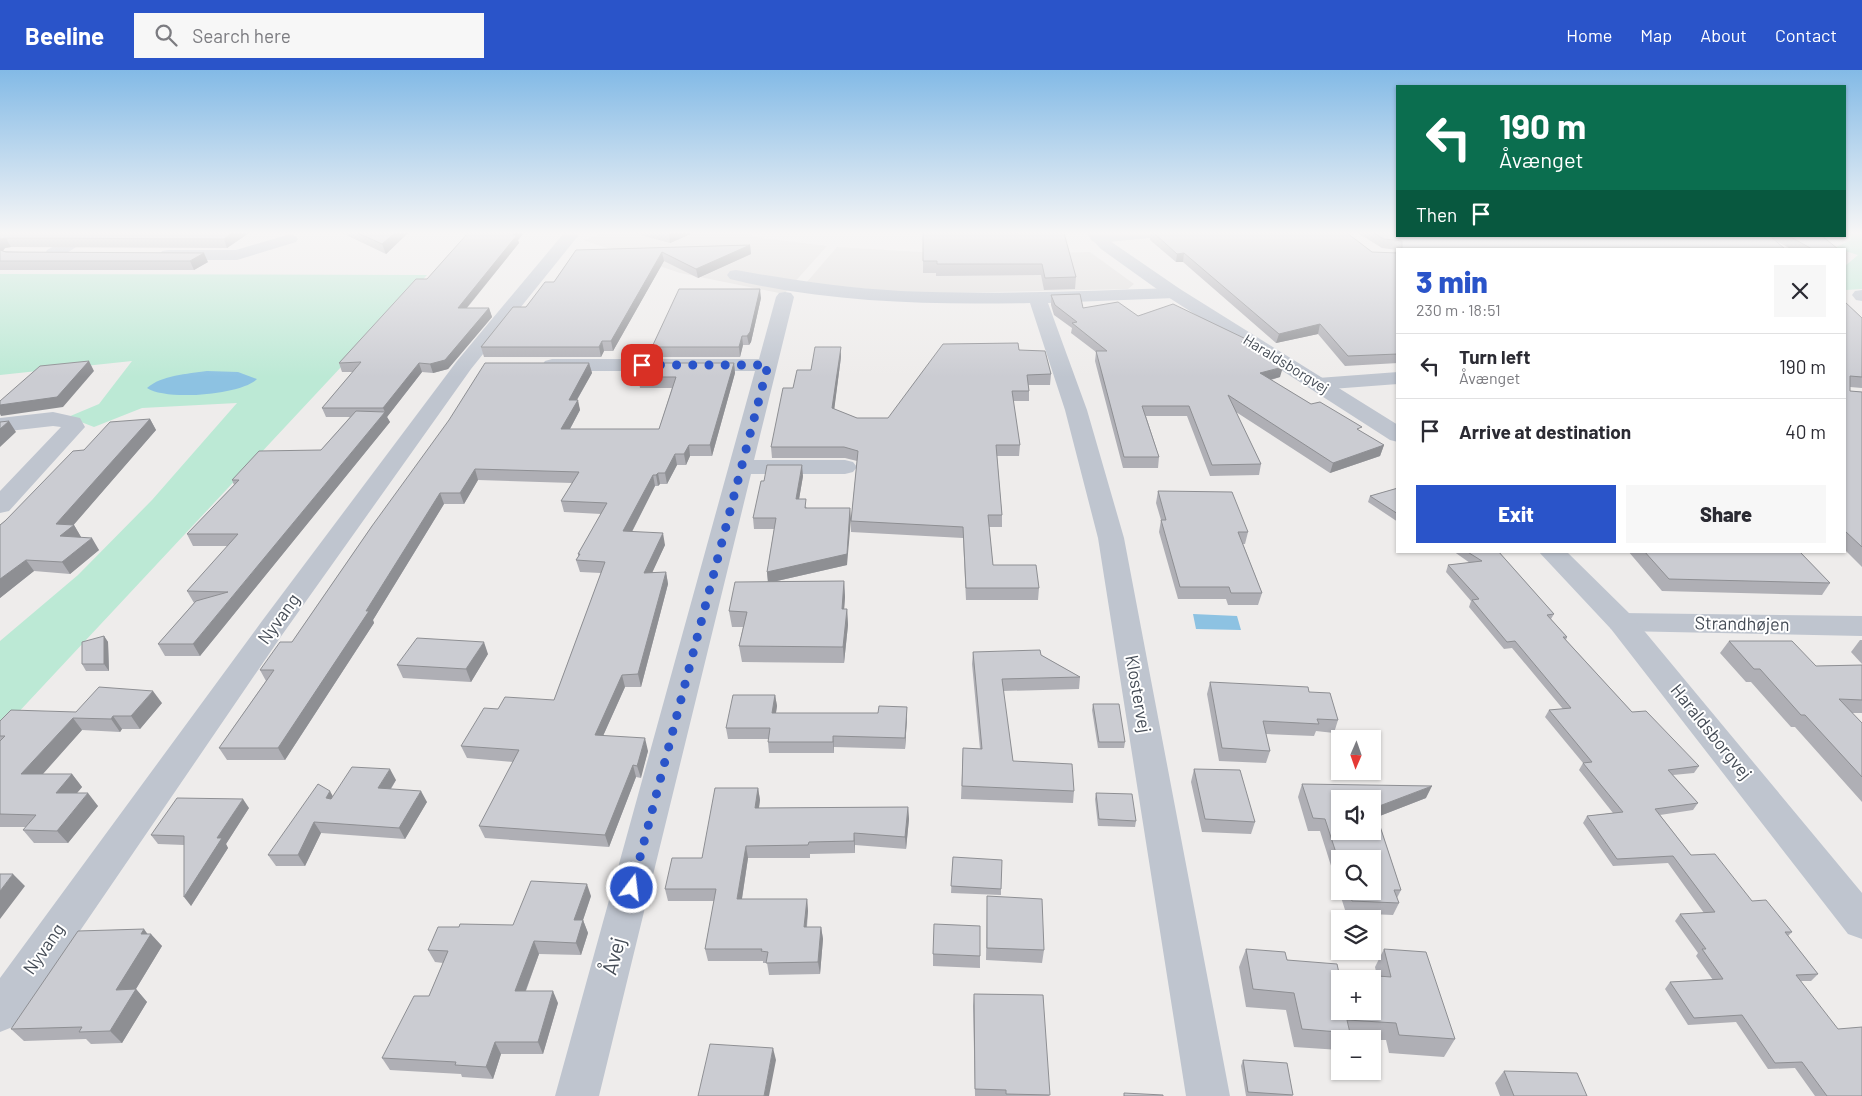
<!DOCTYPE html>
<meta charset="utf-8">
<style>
body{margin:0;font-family:Barlow,sans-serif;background:#f7f7f7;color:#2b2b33;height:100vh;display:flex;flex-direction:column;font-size:19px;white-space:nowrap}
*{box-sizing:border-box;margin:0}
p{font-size:16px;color:#7c7c81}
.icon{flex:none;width:28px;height:28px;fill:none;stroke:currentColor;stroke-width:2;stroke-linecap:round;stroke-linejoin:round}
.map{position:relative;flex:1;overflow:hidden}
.side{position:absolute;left:1396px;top:178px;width:450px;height:305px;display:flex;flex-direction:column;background:#fff;border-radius:0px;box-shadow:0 1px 4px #0004}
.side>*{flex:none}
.hud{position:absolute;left:1396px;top:15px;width:450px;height:152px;border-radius:0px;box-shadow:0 1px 4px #0004;background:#0b6e4f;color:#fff;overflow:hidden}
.needle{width:32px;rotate:182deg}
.controls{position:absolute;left:1331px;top:660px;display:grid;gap:10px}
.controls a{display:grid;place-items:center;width:50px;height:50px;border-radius:0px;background:#fff;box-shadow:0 1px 4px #0004;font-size:25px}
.pin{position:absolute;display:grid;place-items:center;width:42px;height:42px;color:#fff;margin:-21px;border-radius:10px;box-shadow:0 2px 8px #0006}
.me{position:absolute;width:55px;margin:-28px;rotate:15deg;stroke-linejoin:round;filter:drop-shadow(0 0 4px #0008)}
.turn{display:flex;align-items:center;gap:18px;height:105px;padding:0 20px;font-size:22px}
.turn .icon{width:65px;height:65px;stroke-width:2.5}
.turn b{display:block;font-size:35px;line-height:42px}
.then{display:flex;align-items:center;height:48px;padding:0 20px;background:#0003;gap:10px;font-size:19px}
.round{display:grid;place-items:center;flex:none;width:52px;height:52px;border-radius:0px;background:#f7f7f7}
.headline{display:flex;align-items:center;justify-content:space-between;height:85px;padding:0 20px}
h1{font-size:30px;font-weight:800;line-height:38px;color:#2a54c9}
.primary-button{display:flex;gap:10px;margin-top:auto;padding:10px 20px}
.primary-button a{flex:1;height:58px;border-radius:0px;background:#2a54c9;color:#fff;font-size:20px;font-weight:800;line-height:58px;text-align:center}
.primary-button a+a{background:#f7f7f7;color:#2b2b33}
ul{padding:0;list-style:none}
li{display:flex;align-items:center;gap:15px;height:65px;padding:0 20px;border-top:1px solid #e1e1e2}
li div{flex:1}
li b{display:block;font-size:19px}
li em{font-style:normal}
header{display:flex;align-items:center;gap:30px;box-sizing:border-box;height:70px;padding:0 25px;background:#2a54c9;color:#fff}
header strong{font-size:24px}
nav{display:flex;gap:28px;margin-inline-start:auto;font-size:18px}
.search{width:350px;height:45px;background:#f7f7f7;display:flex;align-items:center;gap:12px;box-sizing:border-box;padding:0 18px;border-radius:0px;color:#7c7c81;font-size:19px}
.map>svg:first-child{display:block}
.education{fill:#dfdddc}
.green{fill:#bce9d5}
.water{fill:#8dc2e2}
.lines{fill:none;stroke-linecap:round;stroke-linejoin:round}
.minor{fill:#bfc5cf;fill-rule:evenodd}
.tertiary{fill:#bfc5cf;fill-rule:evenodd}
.wall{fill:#afafb5;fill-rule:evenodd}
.shaded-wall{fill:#8e8f93}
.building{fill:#cbccd2;stroke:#8e8f93;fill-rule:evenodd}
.route{stroke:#2a54c9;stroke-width:9;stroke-dasharray:0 16.2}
.labels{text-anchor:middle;stroke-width:4;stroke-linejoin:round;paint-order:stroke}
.far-street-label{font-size:15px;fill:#454c56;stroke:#fff}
.street-label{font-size:18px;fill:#454c56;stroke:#fff}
.near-street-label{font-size:21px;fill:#454c56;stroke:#fff}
</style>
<header>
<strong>Beeline</strong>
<div class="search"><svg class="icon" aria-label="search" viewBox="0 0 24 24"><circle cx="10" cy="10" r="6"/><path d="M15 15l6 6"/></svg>Search here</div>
<nav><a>Home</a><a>Map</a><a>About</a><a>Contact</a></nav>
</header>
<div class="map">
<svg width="1862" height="1026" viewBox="0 0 1862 1026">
<rect width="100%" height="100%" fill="#eeeceb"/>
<path class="education" d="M603,163H744L761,168L827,176L784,224L680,203L583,170Z
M837,177L970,185L1090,182L1134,214L1128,219L943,223L889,221L806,213Z"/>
<path class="green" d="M1845,163H1862V219L1845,220V196L1858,185L1845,181V179L1834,178L1851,170L1837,166H1845Z
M0,204L427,205L0,662V571L78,505L152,430L237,333L142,338L94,357L68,347L99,334L132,291L0,305Z"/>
<path class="water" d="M207,301L238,302L257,309C241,325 166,331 147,318C162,305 187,304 207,301Z
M1193,544L1237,546L1241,560L1196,559Z"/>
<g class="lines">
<path class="minor" d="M78,163H98L59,188H47L45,184L47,180Z
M564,163H576L578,166L471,299L282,565L15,956L0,962V908L262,551L457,291Z
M1098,163H1158L1150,168L1098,173L1092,171L1090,168L1092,165Z
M290,164L296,166L298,169L296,172L237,190H168L162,189L160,185L162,181L168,180H236Z
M736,200C791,210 846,218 901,221C992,225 1083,221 1174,218L1180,219L1183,223L1180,227L1174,228L1048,233L1087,340L1124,468L1230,1026H1186L1098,468L1065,340L1030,233C931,235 827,233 730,209L727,205L730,201Z
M1862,220V231L1856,230L1852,225L1855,221Z
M785,222L791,223L794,227L754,390H845L853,392L857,397L853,402L845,404H751L599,1026H555L755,301H552L545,299L542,295L545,291L552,289H759L776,227L779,223Z
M1398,302V314L1318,320L1311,318L1308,314L1311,310L1318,308Z
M53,342L80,348L85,357L9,441L0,443V421L61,357L53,356L0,362V348Z
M1621,543L1862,546V566L1621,561L1611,559L1607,552L1611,545Z"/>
<path class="tertiary" d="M1086,163H1103L1113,173L1180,219L1398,355V372L1390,370L1168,227L1101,179Z
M1538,481H1566L1631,545L1862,823V869L1848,864L1611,559Z"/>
</g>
<path class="wall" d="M0,163H249L227,178L11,177L5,178L3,181L208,192L194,200H0Z
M342,163H408L386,184Z
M524,163L518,170L519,173L467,238H489L492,247L448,299L433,303L422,302L387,347L390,352L200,586H165L158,574L194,533L187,521L228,476H193L187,464L234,415L232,410L321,380L350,347H326L322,338L353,302H342L339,293L427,209Z
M634,163H693L670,173Z
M923,163H1064L1076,207L1075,219L1044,220L1041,205L936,206V203H923Z
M1151,163H1347L1372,182L1398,183V293L1345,296L1318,264L1276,273L1183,192H1176L1150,170Z
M1358,163H1398V166H1822L1838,179H1791L1774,170L1785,179H1398V180L1382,178Z
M750,175L751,184L698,208L664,191L613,281H604L601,287H484L481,277L554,212L576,180Z
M1051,225L1083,238L1138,246L1247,276L1280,307L1271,310L1311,334L1360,361L1384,375L1380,386L1330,403L1236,342L1261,394L1259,405L1210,406L1187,346H1146L1159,387L1158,398H1123L1095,291L1096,282L1071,263L1072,258L1054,245L1051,235Z
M761,228L751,272L749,275H743L740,287H654L652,277Z
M1845,232L1862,248V318L1850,317V321L1862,322V497L1845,480Z
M1019,280L1051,304L1050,315H1028L1029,321V331H1013L1020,375L1019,386H997L1002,445V457H989L993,495L1039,518L1038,530H966L963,468L851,462V451L857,391L845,388H772L771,377L811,300L841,287L834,339L857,348H888Z
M589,293L592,303L577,330L580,340L570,359H659L672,318H640L638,307L734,293L735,303L712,386H690L686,395H677L667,414H660L658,416H655L632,462L665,475L652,502H666L668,514L641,617H625L603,666L648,681L641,705V708L636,707L609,777L485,768L479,756L513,692L467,688L461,676L498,639L554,630L601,503L580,502L576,490L578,487V484L601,444L564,442L561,431L572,413L478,410L464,434H444L373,550L374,553L285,690H227L219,678L266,611L260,600L292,572L372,456Z
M150,349L156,360L73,455H74L81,467L80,468L99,480L70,504L34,501L0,528V455L84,380Z
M803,406L799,429L807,438L847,495L777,511H844L845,527L844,539H847L848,555L844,593L742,592L739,576L743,557H732L729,541L768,511L767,502L774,459H754L753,448Z
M1398,418V452L1368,432L1370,426Z
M1158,421L1248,462L1245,474H1243L1262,523L1258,535H1228L1226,529H1178L1159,462L1161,450L1156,433Z
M1453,481H1498L1554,544L1551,549L1567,567L1566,570L1632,642L1699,696L1694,703L1673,705L1698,733L1693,740L1660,745L1691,785L1752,831L1792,862L1788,866L1818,904L1811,911H1801L1862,1026H1815L1795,998L1768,999L1736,952L1688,955L1665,919L1670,912L1713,910L1696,886L1698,883L1675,851L1680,844L1704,843L1668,793L1613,796L1583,753L1587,746L1613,743L1579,700L1583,693L1545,647L1549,640L1563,639L1512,578L1504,579L1469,537L1471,531L1446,502L1448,495L1470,493Z
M1628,481H1799L1830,513L1822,525L1662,521Z
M104,566L108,572L109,601H86L82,594Z
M1860,570H1862V594L1851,582Z
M1729,571L1816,596L1862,595V643H1852L1862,653V732L1795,657H1791L1751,612H1746L1720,583Z
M973,582L1041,585L1080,607L1079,619L1003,621L1013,691L1074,721L1073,733L961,729L963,678L980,679L972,594Z
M488,584L471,612L403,608L397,595Z
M1210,612L1309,622L1338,650L1334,663L1316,661L1314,666L1266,664L1270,681L1266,693L1219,691L1207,624Z
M775,625L777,636L776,643H878L907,648L905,679L834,677V683H769L768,672V669H728L726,658Z
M162,633L140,659H122L120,662L82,660L43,704H72L82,717L77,723L98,736L68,773H34L23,760L26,757H0V651Z
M1093,634L1125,672L1124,678H1098L1092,640Z
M1194,699L1255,752L1251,764L1202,762L1191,712Z
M396,710L391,719L427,732L405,769L321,763L305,796H276L268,785L333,726Z
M1302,714L1426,728L1377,747L1401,820L1397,828L1399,833L1393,845L1346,843L1320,761H1308L1298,727ZM1340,789L1372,821H1340Z
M758,718L760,730L759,738L908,737L909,749L906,779L855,775V783L810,784V788H748L742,829H807L808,841L807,857H821L823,869L820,904L769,905L767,893H763V891H708L705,879L714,831H668L665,819L702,788Z
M1096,723L1136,751L1135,757L1098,756L1095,729Z
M249,738L226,774L228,778L191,836L184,775L158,774L151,765Z
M953,787L1001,819V825L951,823Z
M591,826L583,850L588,863L581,885L539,884L526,921L558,933L543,984H501L493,1009L462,1007L461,1004L390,1000L382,988L429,926L443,893L435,892L428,880L459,857L513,855Z
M987,826L1044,880L1042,893L986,890Z
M147,864L162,876L136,919L147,932L122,973L91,974L86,969L24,971L11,959Z
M1246,879L1339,903L1377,906L1375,897L1384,879L1455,969L1444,987L1389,983L1386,970H1372V969L1348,968L1347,969H1340V980L1294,977L1286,940L1246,937L1239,897Z
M933,884L980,886V898L933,896Z
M974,924L1043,925L1049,1026H975L973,936Z
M1243,990L1293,1025L1292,1026H1246L1241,996Z
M1504,1001L1587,1026H1500L1495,1013Z"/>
<path class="shaded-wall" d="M232,163H249L227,178L224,169Z
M395,163H408L386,184L382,174Z
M515,163H524L518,170L519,173L460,246L458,238Z
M672,163H693L670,173L669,164Z
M6,168L11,177L5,178L1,183H0V169Z
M750,175L751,184L698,208L696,199Z
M662,182L664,191L613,281L611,271Z
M204,183L208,192L194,200L190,191Z
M1184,183L1183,192H1176L1177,184Z
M760,219L761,228L751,272L749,275L747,266Z
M489,238L492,247L448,299L433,303L430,294Z
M1320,254L1318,264L1276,273L1279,264Z
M742,266L743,275L740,287L739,277Z
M1248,270L1246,280L1241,272Z
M602,271L604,281L601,287L599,277Z
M841,277V287L833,349L832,338Z
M89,291L94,301L63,337L1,346L0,344V335Z
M419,293L422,302L387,347L390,352L200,586L193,574L385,342L383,338Z
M589,293L592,303L571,340L569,330Z
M734,293L735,303L712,386L710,375Z
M1283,297L1280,307L1258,313L1260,303Z
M578,330L580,340L564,370L561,359Z
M150,349L156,360L71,458L74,455L81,467L68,478L60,466L56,454Z
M9,351L16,362L0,377V359Z
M689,375L690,386L686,395L684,384Z
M1384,375L1380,386L1330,403L1333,393Z
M675,384L677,395L667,414L665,403Z
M802,395L803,406L797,441L796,429Z
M475,399L478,410L464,434L460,423Z
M658,403L660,414L658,416L656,405Z
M653,405L655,416L626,473L623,461Z
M440,423L444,434L373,550L374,553L285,690L278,678L366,541Z
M850,438L851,449L847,495L768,513L767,502Z
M663,463L665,475L647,514L644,503Z
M92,468L99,480L70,504L62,492Z
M26,490L34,501L0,528V509Z
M666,502L668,514L641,617L638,604Z
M844,511L845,527L843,555L842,539Z
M847,539L848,555L844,593L843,577Z
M104,566L108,572L109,601L104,594Z
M484,572L488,584L471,612L466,599Z
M622,605L625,617L598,677L595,665Z
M153,621L162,633L140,659L131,646Z
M775,625L777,636L774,654L772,643Z
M907,637V648L905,679V668Z
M113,646L122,659L120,662L111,649Z
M73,648L82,660L32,716L21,704Z
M833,666L834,677V683L833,672Z
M645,668L648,681L641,708L637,696Z
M633,695L636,707L609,777L605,765Z
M390,699L396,710L384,729L378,718Z
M72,704L82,717L66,736L56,723Z
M1432,716L1426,728L1372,749L1374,738Z
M758,718L760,730L757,750L755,738Z
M330,721L336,732L326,728Z
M421,721L427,732L405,769L399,758Z
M88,723L98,736L68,773L57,761Z
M243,729L249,738L226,774L228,778L191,836L184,827L217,768Z
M908,737L909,749L906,779L905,767Z
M314,752L321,763L305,796L298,785Z
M854,763L855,775V783L854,771Z
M746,776L748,788L740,841L737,829Z
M13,804L25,816L0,849V821Z
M587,814L591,826L579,862L574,850Z
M807,829L808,841L805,869L804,857Z
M583,850L588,863L581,885L576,873Z
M821,857L823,869L820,904L818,892Z
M144,859L149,866L151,864L162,876L128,932L116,920L141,864Z
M534,871L539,884L521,933L515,921Z
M136,919L147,932L122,973L110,961Z
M553,921L558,933L543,984L538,972Z
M495,972L501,984L493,1009L486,997Z
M773,978L776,990L769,1026H764Z"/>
<path class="building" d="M0,163H232L224,169L6,168L0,169Z
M358,163H395L382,174Z
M468,163H515L513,165H517L458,238H489L445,290L430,294L419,293L383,338H322L361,292L339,293L416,209H427Z
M923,163H1064L1076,207L1045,208L1042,194H937V191H923Z
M1154,163H1347L1372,182L1398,183V284L1348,286L1320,254L1279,264L1184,183L1177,184Z
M1374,163H1398V166H1770L1785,179H1402V171L1384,169Z
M1789,166H1822L1838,179H1812Z
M750,175L696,199L662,182L611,271H602L599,277H481L513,237H526L545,212H554L576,180Z
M0,180L6,182L204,183L190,191H0Z
M679,219H760L750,262L747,266H742L739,277H652Z
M1080,224L1083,238L1118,232L1138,246L1173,234L1248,270L1241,272L1283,297L1260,303L1311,334L1320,332L1362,357L1357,359L1384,375L1333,393L1228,325L1261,394L1212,395L1189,336H1142L1159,387H1124L1096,281H1107L1072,253L1077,252L1055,235L1051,225Z
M1845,232L1862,248V307L1850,306V321L1862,322V477L1845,461Z
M1018,273L1019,280L1045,281L1051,304L1027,305L1029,321H1012L1020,375H996L1002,445H988L993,495H1036L1039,518H966L963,457L851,451L858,381L844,377H771L783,318H793L797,300H811L815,277H841L832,338L857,348H888L943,274Z
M89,291L57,327L0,335V331L40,296Z
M485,293H589L569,330H578L561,359H659L676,307H638L644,293H734L710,375H689L684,384H675L665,403H658L656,405H653L623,461L663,463L644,503L666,502L638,604L622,605L595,665L645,668L638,693L637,696L633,695L605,765L479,756L519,680L461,676L484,638L498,639L505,627L554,630L605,492L576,490L580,484H578L607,433L561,431L579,402L475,399L460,423H440L366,541H369L278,678H219L274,600H260L280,572H292L372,456L449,350Z
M356,341L385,342L193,574H158L196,531L228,522L187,521L238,464H187L239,410H232L259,381L321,380Z
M150,349L56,454L74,455L60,466L92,468L62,492L26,490L0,509V455L5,451L73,381L84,380L110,352Z
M9,351L0,359V352Z
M767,395H802L796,429H806L805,438H850L847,484L767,502L776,448H753L761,411H764Z
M1398,418V444L1370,426Z
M1158,421L1232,422L1248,462H1238L1262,523H1231L1229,517H1180L1161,450H1166Z
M1466,481H1498L1554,544L1547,545L1567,567H1563L1632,642L1646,641L1699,696L1668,700L1698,733L1655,739L1691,785L1715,784L1752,831L1766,830L1792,862H1785L1818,904L1796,905L1838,959L1862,957V1026H1827L1802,992L1775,993L1742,945L1694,948L1670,912L1723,909L1702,879H1706L1680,844L1715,842L1673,786L1617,789L1587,746L1623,742L1583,693L1592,692L1549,640L1571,638L1515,571L1507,572L1472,530L1479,529L1448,495L1482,491Z
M1644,481H1799L1830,513L1669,509Z
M844,511L842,539H847L843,577L739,576L747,542L729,541L735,512Z
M104,566V594H82V572Z
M417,568L484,572L466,599L397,595Z
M1729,571H1792L1816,596L1862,595V630L1839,629L1862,653V707L1805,645H1801L1760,599H1754Z
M1040,580L1041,585L1080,607L1002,609L1013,691L1072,694L1074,721L962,716L963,678L982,679L973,582Z
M1210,612L1308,617L1309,622L1330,623L1338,650L1317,649L1319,654L1263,651L1270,681L1222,678Z
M99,617L153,621L131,646H113L111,649L73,648L21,704H72L56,723H88L57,761L23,760L36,745L0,744V671L5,666H0V651L11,640L76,642Z
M733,625H775L772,643H878L879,636L907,637L905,668L833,666V672H768L770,658H726Z
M1093,634H1119L1125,672H1099Z
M352,697L390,699L378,718L421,721L399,758L314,752L298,785H268L318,714L330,721L326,728L331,729Z
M1194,699L1240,700L1255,752L1205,749Z
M1302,714L1432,716L1374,738L1401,820H1394L1399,833L1352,831L1348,821H1372V789H1340V795L1325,749L1313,748ZM1340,729H1372V761H1340Z
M715,718H758L755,738L908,737L905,767L854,763V771L809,772L808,775L746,776L737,829H807L804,857H821L818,892L766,893L768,882L761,881L762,879H705L716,819H665L672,788H702Z
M1096,723L1132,724L1136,751L1099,749Z
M177,728L243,729L217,768H222L184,827V766L151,765Z
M953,787L1002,790L1001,819L951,816Z
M0,804H13L0,821Z
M531,811L587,814L574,850H583L576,873L534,871L515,921H553L538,972H495L486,997L455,995L456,992L382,988L414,926H429L448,881L428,880L438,857H459L460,854L513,855Z
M987,826L1042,829L1044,880L987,878Z
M934,854L980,856V886L933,884Z
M144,859L141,864H151L116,920L136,919L110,961L79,962L82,957L11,959L78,861Z
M1246,879L1285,882L1287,890L1337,894L1339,903L1391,907L1384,879L1426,882L1455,969L1399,965L1396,953L1347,950L1350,963L1302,959L1294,923L1253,919ZM1340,909H1372V941H1340Z
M974,924L1043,925L1050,1025L1006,1024V1020L975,1019Z
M710,974L773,978L764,1026H698Z
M1243,990L1287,993L1293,1025L1248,1022Z
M1504,1001L1577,1003L1587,1026H1514Z
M1124,1023L1163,1025V1026H1124Z"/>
<linearGradient id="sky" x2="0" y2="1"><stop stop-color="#83bae6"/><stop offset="0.53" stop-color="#f7f6f6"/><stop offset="1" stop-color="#f7f6f6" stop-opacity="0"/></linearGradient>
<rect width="1862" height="307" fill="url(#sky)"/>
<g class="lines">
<path class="route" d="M632,818L768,295H642"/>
</g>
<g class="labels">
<g class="far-street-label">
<text transform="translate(1286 294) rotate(32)" y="5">Haraldsborgvej</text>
</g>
<g class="street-label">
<text transform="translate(279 549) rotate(-54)" y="6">Nyvang</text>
<text transform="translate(1742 554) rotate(1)" y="6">Strandhøjen</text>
<text transform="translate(1138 624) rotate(80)" y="6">Klostervej</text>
<text transform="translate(1711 662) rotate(51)" y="6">Haraldsborgvej</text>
<text transform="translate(44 879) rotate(-55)" y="6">Nyvang</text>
</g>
<g class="near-street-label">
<text transform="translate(614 886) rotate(-75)" y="7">Åvej</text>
</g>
</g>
</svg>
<div class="controls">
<a><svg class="needle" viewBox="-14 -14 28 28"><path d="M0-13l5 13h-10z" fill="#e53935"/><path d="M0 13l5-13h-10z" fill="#7c7c81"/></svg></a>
<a><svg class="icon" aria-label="sound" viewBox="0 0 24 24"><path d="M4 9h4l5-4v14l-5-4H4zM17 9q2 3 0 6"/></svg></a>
<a><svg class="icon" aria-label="search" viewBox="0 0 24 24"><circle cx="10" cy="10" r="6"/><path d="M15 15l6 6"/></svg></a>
<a><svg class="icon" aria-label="layers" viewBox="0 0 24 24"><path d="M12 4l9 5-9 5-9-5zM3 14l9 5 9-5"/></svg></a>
<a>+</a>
<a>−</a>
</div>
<div class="pin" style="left:642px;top:295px;background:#d93025"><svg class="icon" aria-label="arrive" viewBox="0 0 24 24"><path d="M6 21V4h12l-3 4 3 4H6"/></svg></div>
<svg class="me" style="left:632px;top:818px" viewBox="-20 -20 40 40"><circle r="17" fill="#2a54c9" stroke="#fff" stroke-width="3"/><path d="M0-11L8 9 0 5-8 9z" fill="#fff"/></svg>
<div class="hud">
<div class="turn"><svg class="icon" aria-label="left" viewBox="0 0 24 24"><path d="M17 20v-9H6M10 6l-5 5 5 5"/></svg><div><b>190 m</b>Åvænget</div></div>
<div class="then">Then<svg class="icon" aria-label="arrive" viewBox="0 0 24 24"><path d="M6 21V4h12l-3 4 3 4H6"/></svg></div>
</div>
<section class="side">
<div class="headline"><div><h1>3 min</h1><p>230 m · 18:51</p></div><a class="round"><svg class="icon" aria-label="close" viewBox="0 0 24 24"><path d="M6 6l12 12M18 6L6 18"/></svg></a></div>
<ul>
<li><svg class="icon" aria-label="left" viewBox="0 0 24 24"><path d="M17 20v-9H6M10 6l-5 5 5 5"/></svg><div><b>Turn left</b><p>Åvænget</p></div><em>190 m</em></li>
<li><svg class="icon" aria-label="arrive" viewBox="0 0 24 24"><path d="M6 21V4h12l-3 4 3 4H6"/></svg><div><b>Arrive at destination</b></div><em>40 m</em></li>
</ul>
<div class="primary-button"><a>Exit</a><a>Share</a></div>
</section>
</div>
